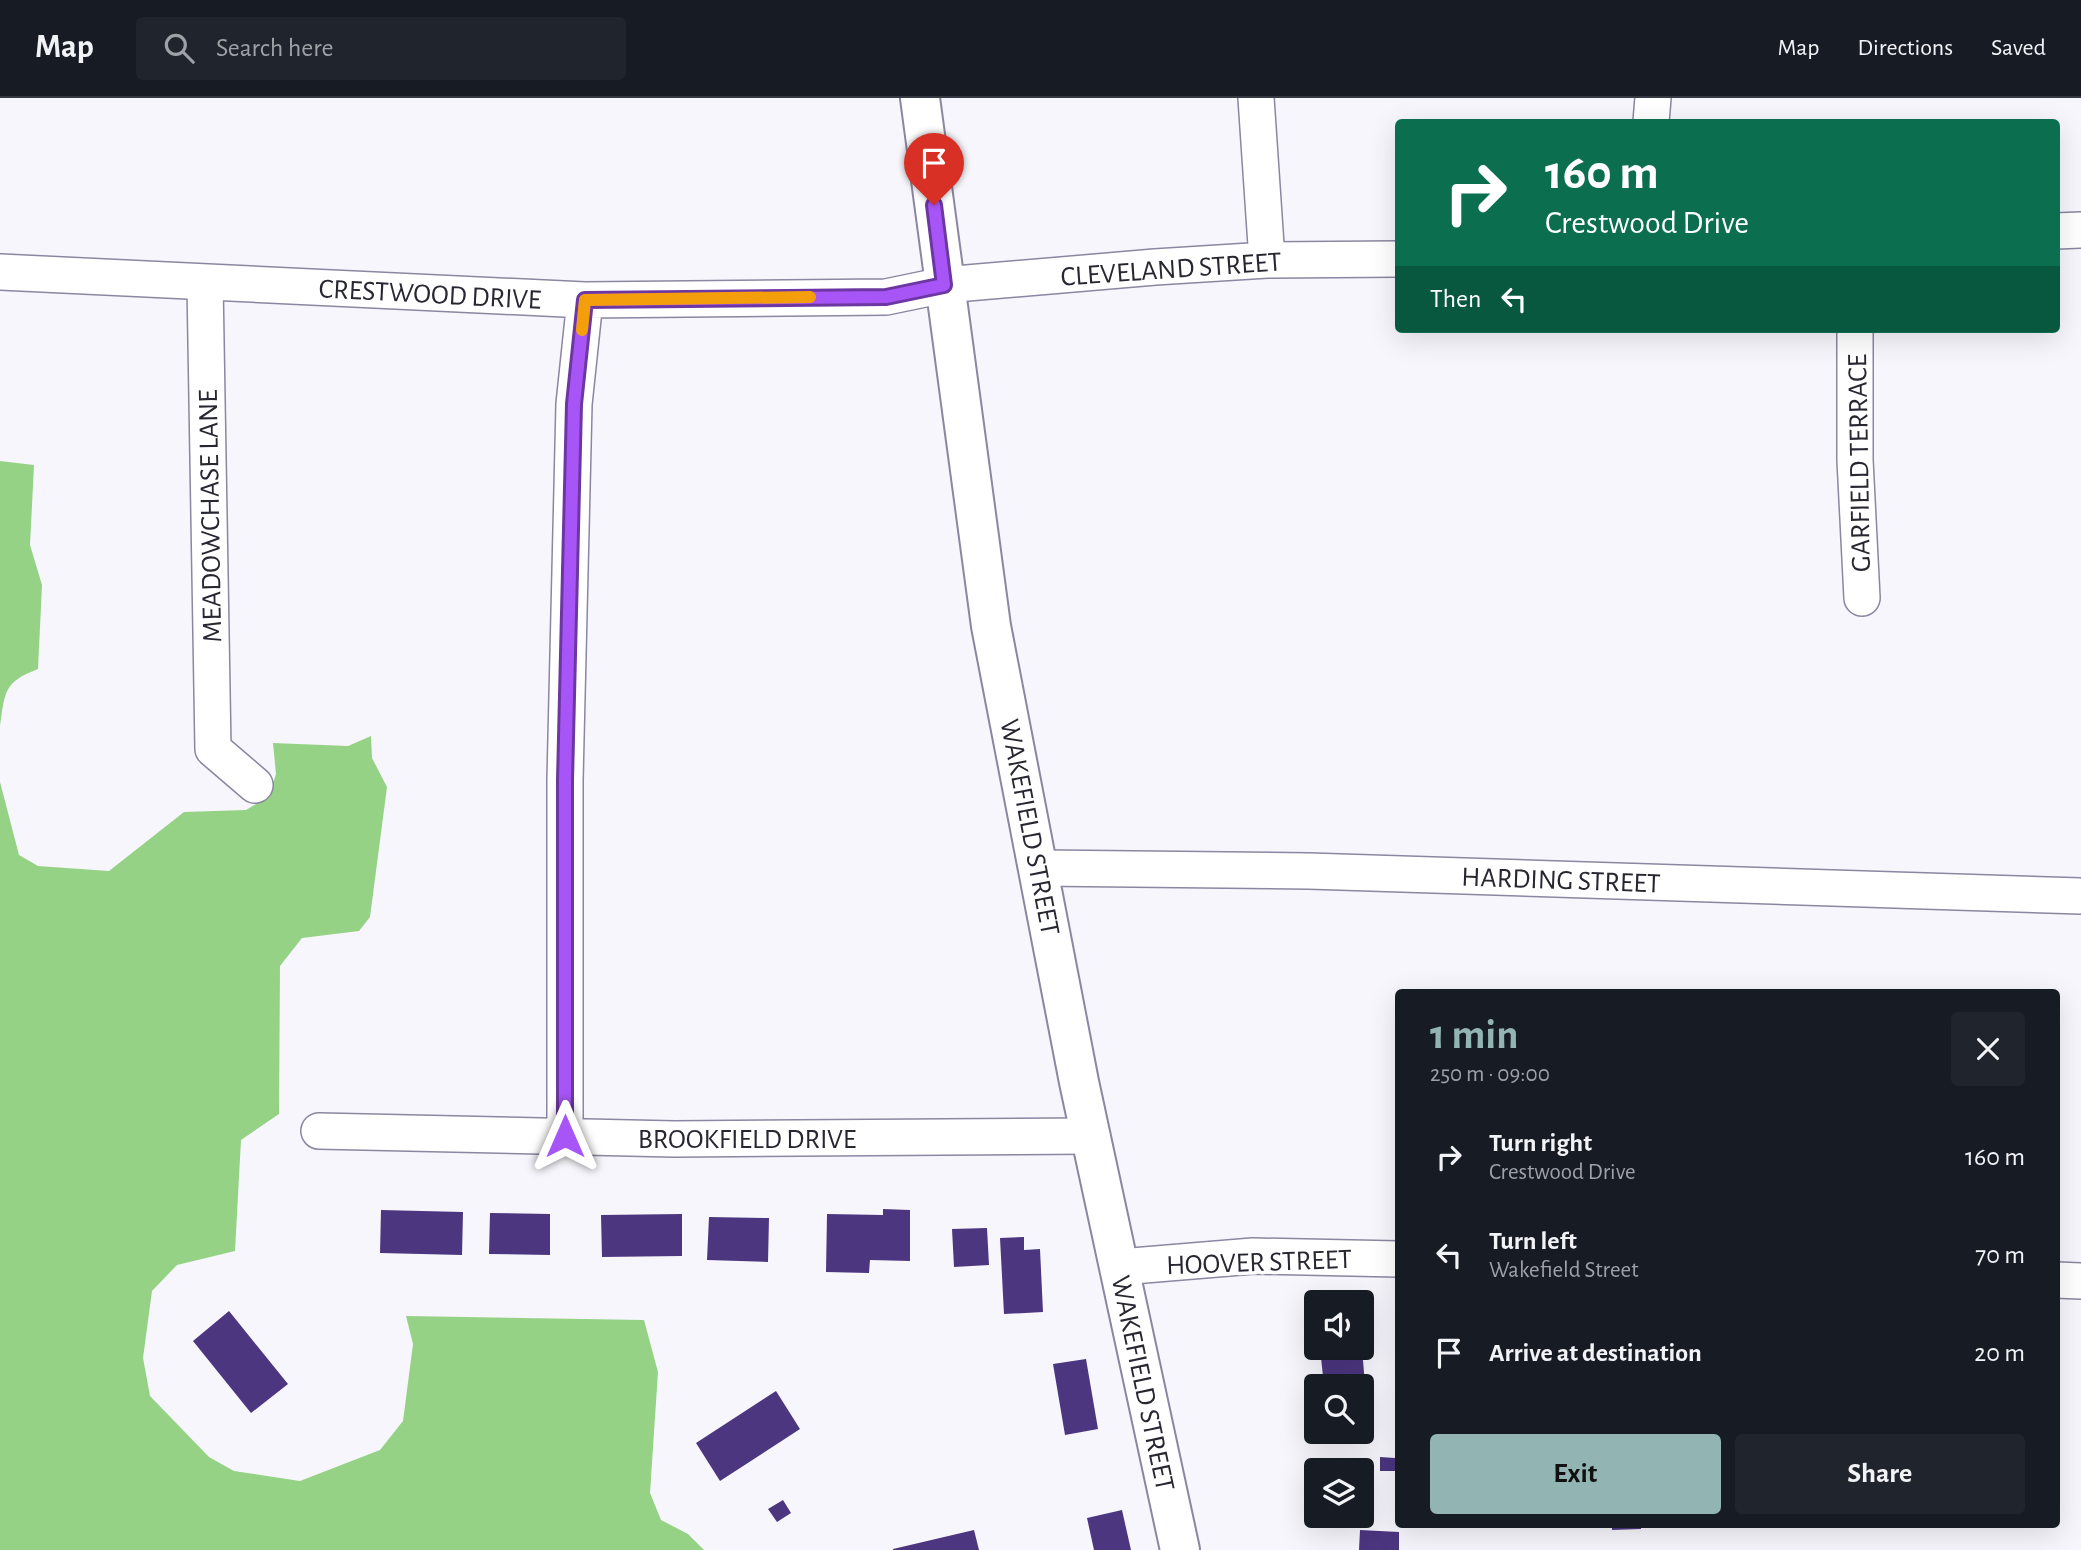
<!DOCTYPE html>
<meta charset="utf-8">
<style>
body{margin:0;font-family:"Alegreya Sans",sans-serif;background:#20242c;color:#f1f3f6;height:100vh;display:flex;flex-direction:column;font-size:26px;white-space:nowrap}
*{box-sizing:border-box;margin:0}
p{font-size:23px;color:#9ea1a6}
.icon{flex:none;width:38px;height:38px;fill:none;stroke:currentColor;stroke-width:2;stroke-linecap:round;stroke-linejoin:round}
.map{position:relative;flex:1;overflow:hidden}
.details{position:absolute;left:1395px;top:891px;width:665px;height:539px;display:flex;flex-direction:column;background:#171b24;border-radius:7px;box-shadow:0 7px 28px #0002}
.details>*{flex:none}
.hud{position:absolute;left:1395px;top:21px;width:665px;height:214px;border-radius:7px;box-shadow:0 7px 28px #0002;background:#0b6e4f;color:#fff;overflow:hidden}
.buttons{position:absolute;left:1304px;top:1192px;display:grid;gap:14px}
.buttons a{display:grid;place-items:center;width:70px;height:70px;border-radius:7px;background:#171b24;box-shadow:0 7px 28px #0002;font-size:35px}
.pin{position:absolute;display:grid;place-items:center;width:60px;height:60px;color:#fff;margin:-72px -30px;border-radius:50% 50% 50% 0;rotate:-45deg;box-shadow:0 0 7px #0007}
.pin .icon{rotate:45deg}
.me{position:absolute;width:77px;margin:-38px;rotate:0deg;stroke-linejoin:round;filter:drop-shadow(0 0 5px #0008)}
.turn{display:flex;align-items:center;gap:24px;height:147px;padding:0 35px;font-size:32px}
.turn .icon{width:91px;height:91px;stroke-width:2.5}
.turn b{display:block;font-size:49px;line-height:60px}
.then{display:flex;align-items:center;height:66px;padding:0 35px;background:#0003;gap:14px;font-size:26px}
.round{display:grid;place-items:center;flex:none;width:74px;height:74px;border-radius:7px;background:#20242c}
.headline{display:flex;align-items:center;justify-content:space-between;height:119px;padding:0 35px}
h1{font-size:42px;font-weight:700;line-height:52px;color:#92b4b2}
.cta{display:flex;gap:14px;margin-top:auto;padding:14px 35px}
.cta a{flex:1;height:80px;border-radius:7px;background:#92b4b2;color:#111;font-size:28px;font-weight:700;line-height:80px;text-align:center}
.cta a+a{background:#20242c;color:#f1f3f6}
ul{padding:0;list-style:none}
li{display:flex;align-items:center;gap:21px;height:98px;padding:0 35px}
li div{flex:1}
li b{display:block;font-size:26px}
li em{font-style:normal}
header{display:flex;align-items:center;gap:42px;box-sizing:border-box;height:98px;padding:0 35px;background:#171b24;border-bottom:2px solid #363941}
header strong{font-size:33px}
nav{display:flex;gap:38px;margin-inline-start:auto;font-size:24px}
.search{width:490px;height:63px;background:#20242c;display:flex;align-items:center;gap:18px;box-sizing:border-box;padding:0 24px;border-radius:7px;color:#9ea1a6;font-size:26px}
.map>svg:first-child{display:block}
.forest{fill:#95d286}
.building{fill:#4c3680}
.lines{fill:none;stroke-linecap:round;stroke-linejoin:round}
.minor-casing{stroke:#8b86a1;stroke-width:38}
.tertiary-casing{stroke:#8b86a1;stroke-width:42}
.minor{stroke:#fff;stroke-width:35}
.tertiary{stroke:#fff;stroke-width:38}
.route-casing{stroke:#6d37a1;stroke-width:18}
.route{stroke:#a855f7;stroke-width:12}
.slow{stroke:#f59e0b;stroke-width:12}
.labels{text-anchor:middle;stroke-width:7;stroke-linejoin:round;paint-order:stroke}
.street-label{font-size:28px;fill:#282631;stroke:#fff}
</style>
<header>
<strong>Map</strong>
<div class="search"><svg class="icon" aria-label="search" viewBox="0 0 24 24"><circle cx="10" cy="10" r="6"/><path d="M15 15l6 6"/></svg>Search here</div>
<nav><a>Map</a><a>Directions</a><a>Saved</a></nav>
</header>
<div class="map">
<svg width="2081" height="1452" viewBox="0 0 2081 1452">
<rect width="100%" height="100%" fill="#f7f6fc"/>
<path class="forest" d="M0,363L34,367L30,447L42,487L38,571C4,584 5,593 0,628Z
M371,638L372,660L387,689L370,819L359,833L302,840L280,868L279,1016L241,1042L235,1153L177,1167L152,1193L143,1260L150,1298L209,1359L234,1373L300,1383L380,1352L403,1323L413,1246L406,1218L644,1222L658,1274L650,1395L661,1422L688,1436L704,1452H0V684L19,757L38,768L109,773L184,714L246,712L269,698L276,676L273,645L348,648Z"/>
<path class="building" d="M883,1111L910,1112V1163L870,1162L869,1175L826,1174L827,1116L883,1117Z
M381,1112L463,1114L462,1157L380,1155Z
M490,1115L550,1116V1157L489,1156Z
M682,1116V1158L602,1159L601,1117Z
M709,1119L769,1120L768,1164L707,1162Z
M987,1130L989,1167L954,1169L952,1131Z
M1024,1139V1152L1040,1151L1043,1214L1004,1216L1000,1140Z
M229,1213L288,1286L251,1315L193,1243Z
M1320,1250H1362L1366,1299H1362V1288H1324Z
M1086,1261L1098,1331L1065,1337L1053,1266Z
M776,1293L800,1331L720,1383L696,1345Z
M1380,1359L1395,1360V1373H1380Z
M783,1402L791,1415L777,1424L768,1411Z
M1122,1412L1131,1452H1094L1087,1420Z
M1612,1426H1641V1431L1612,1432Z
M974,1432L979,1452H893V1451Z
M1360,1432L1399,1434V1452H1359Z"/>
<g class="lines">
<g class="minor-casing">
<path id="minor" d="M1256,0L1267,162
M1651,24L1653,0
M2056,133L2081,132
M0,174L585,202L886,199L944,187L1155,169L1267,162L1398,161
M205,185L213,651L255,687
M1855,231V362L1862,500
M1040,770L1309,773L2081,798
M319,1033L674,1041L1092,1038
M565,1038V682L574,306L585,202
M1120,1169L1253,1158L1398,1161
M2056,1182L2081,1183"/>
</g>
<g class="tertiary-casing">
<path id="tertiary" d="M920,0L991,528L1079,984L1180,1452"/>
</g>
<use href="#minor" class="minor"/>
<use href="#tertiary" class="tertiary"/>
</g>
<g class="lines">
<g class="route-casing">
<path id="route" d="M565,1038V682L574,306L585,202L886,199L944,187L934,107"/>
</g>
<use href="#route" class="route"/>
<path class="slow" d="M582,232L585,202L810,199"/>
</g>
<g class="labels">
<g class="street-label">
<text transform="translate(1171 170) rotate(-4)" y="10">CLEVELAND STREET</text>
<text transform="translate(430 195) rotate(3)" y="10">CRESTWOOD DRIVE</text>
<text transform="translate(1858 365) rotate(-91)" y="10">GARFIELD TERRACE</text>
<text transform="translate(209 418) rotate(-91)" y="10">MEADOWCHASE LANE</text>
<text transform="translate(1031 729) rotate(79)" y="10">WAKEFIELD STREET</text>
<text transform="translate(1561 781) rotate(2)" y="10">HARDING STREET</text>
<text x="747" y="1050">BROOKFIELD DRIVE</text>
<text transform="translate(1259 1163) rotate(-2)" y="10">HOOVER STREET</text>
<text transform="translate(1144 1285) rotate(78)" y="10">WAKEFIELD STREET</text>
</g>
</g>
</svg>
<div class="buttons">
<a><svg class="icon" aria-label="sound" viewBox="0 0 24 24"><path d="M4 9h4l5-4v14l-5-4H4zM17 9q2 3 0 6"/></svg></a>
<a><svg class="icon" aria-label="search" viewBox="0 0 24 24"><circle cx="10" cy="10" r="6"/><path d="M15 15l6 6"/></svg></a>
<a><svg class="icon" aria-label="layers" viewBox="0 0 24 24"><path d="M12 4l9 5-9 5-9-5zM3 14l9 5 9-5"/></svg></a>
</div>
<div class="pin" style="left:934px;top:107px;background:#d93025"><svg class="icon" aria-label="arrive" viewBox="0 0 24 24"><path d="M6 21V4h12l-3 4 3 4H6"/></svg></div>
<svg class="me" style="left:565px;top:1038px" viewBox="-20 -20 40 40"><path d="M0-17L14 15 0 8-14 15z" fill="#a855f7" stroke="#fff" stroke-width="4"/></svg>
<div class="hud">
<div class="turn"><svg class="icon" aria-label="right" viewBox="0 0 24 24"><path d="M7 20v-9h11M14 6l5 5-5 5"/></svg><div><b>160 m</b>Crestwood Drive</div></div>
<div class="then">Then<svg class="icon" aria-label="left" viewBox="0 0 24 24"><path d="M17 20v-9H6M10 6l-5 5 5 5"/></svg></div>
</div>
<section class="details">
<div class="headline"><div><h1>1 min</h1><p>250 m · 09:00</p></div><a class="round"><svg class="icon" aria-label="close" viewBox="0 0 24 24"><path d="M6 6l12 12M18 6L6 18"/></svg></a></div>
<ul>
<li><svg class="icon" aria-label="right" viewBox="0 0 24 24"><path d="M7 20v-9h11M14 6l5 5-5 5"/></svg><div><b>Turn right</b><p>Crestwood Drive</p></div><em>160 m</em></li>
<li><svg class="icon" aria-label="left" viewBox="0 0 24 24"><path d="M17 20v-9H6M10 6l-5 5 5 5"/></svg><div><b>Turn left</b><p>Wakefield Street</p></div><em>70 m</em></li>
<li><svg class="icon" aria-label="arrive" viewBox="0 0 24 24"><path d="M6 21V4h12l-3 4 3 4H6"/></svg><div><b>Arrive at destination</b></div><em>20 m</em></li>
</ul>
<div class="cta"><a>Exit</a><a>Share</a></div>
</section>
</div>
